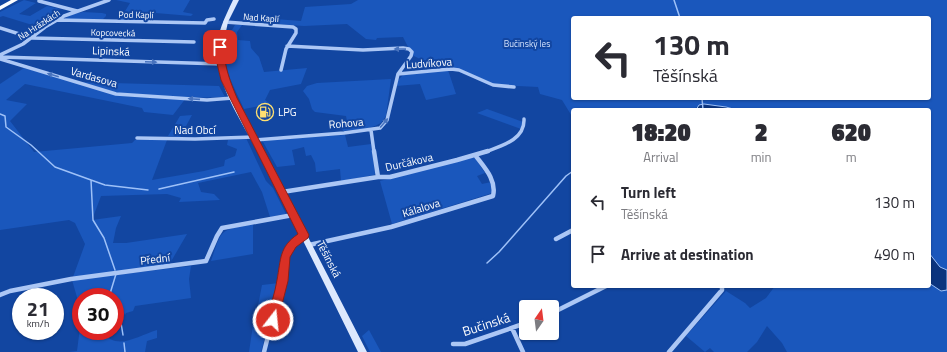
<!DOCTYPE html>
<meta charset="utf-8">
<style>
body{margin:0;font-family:"Titillium Web",sans-serif;background:#f2f2f3;color:#2b2b33;height:100vh;display:flex;flex-direction:column;font-size:15px;white-space:nowrap}
*{box-sizing:border-box;margin:0}
p{font-size:13px;color:#7c7c81}
.icon{flex:none;width:22px;height:22px;fill:none;stroke:currentColor;stroke-width:2;stroke-linecap:round;stroke-linejoin:round}
.map{position:relative;flex:1;overflow:hidden}
.drawer{position:absolute;left:571px;top:108px;width:360px;height:180px;display:flex;flex-direction:column;background:#fff;border-radius:4px;box-shadow:0 1px 3px #0004}
.drawer>*{flex:none}
.hud{position:absolute;left:571px;top:16px;width:360px;height:84px;border-radius:4px;box-shadow:0 1px 3px #0004;background:#fff;color:#2b2b33;overflow:hidden}
.needle{width:26px;rotate:14deg}
.controls{position:absolute;left:519px;top:300px;display:grid;gap:8px}
.controls a{display:grid;place-items:center;width:40px;height:40px;border-radius:4px;background:#fff;box-shadow:0 1px 3px #0004;font-size:20px}
.speed{position:absolute;left:12px;top:288px;display:flex;gap:8px;font-size:20px;font-weight:700;text-align:center}
.speed>*{display:grid;place-content:center;width:52px;height:52px;border-radius:50%;background:#fff;box-shadow:0 1px 3px #0004;line-height:1}
.speed small{font-size:10px;font-weight:400}
.speed .limit{border:6px solid #d22;background:#fff;color:#111}
.pin{position:absolute;display:grid;place-items:center;width:34px;height:34px;color:#fff;margin:-17px;border-radius:8px;box-shadow:0 2px 6px #0006}
.me{position:absolute;width:44px;margin:-22px;rotate:16deg;stroke-linejoin:round;filter:drop-shadow(0 0 3px #0008)}
.turn{display:flex;align-items:center;gap:14px;height:84px;padding:0 16px;font-size:18px}
.turn .icon{width:52px;height:52px;stroke-width:2.5}
.turn b{display:block;font-size:28px;line-height:34px}
.eta{display:flex;justify-content:space-evenly;align-items:center;height:68px;text-align:center}
.eta b{font-size:24px;font-weight:800;line-height:28px}
ul{padding:0;list-style:none}
li{display:flex;align-items:center;gap:12px;height:52px;padding:0 16px}
li div{flex:1}
li b{display:block;font-size:15px}
li em{font-style:normal}
.map>svg:first-child{display:block}
.green{fill:#1a57bc;fill-rule:evenodd}
.water{fill:#0b347e;stroke:#9ec1f8}
.lines{fill:none;stroke-linecap:round;stroke-linejoin:round}
.stream{stroke:#9ec1f8;stroke-width:1.5}
.minor-far1{stroke:#acc7f5;stroke-width:3.5}
.minor{stroke:#acc7f5;stroke-width:4.5}
.secondary{fill:#dce8fd;fill-rule:evenodd}
.trunk{fill:#fcfdff;fill-rule:evenodd}
.oneway{fill:#4873be}
.route{fill:#d93025;stroke:#8d1f18}
.labels{text-anchor:middle;stroke-width:4;stroke-linejoin:round;paint-order:stroke}
.far-street-label{font-size:9px;fill:#fff;stroke:#1246a1}
.far-park-label{font-size:9px;fill:#d5e4fe;stroke:#1246a1}
.street-label{font-size:11px;fill:#fff;stroke:#1246a1}
.poi-label{font-size:11px;fill:#fff;stroke:#1246a1;text-anchor:start}
.near-street-label{font-size:13px;fill:#fff;stroke:#1246a1}
</style>
<div class="map">
<svg width="947" height="352" viewBox="0 0 947 352">
<rect width="100%" height="100%" fill="#1246a1"/>
<path class="green" d="M24,0L36,3L19,14L30,16L47,6L60,9L54,14L61,16L42,28L3,16L0,17V12Z
M116,0H190L183,12L193,14L191,16L156,13L150,21L119,20L127,13H124L130,3Z
M358,0H947V270L940,267L929,253V110H737L726,107L704,104C695,109 691,110 681,110L680,108H677L674,110H573V118L562,100L540,94L538,87L496,85L459,69L444,67L420,59L412,55L403,37L377,38L376,40L366,39L347,24L304,26L260,23L262,18L301,21L305,7L351,4ZM573,18H929V98H573Z
M83,12L102,13L106,14V16L103,19H64L73,14Z
M235,25H242L237,32L238,40L250,41L251,48L259,57L264,72L307,68L301,84L270,90L265,100L270,104L244,109C231,81 219,61 226,30H232Z
M24,68L77,82L219,86L225,97L186,98L173,115L144,112L142,108L25,84L6,100L27,104L10,121L34,152L132,143L135,140H167L152,180L204,171L224,166L225,160L235,156L237,149L227,145L228,140L246,138L266,181L273,188L286,214L270,217L262,192L251,172L198,183L201,192L214,194L220,200L179,202L181,198L167,194L101,196L92,220L121,216L116,228L113,243H126L187,234L169,265L73,277L85,244L75,223L69,220L0,230V84Z
M448,70L456,94L426,100L420,84L396,86L398,80L403,75Z
M391,79L386,116L381,123L375,126L365,129L343,131L341,127L347,121L346,116L315,112L312,109L309,99L303,91L307,86L317,83Z
M487,109L523,122L521,129L477,113Z
M192,115L180,137L168,136L180,116Z
M345,135L348,147L371,144L375,174L374,175L341,181L340,169L316,172L315,163L311,155L306,156L304,147L292,150L295,165L277,167L262,140Z
M472,157L475,158L485,173L477,176L482,184L491,182L493,192L489,194L392,224L380,181Z
M253,224V254L211,261C222,229 219,230 253,224Z
M191,266L189,279L191,298L135,306L133,311L126,313L125,315L123,310L117,311L115,315V297H81V311L72,280Z
M279,283L270,316L255,321L262,285Z
M929,283L941,291L947,290V352H787L782,343L767,326L757,342L747,352H714L710,348L705,352L686,336L726,291L745,303L750,308L766,298L775,286H929Z
M81,320V331H102C116,352 137,336 157,330V338L147,341L145,352H69L77,351Z
M262,323L268,326L261,352H249L253,325Z
M369,330L381,352H370L362,336Z"/>
<path class="water" d="M704,104L726,107L737,110H690H696L699,105Z
M929,253L940,267L947,270V290L941,291L929,283Z"/>
<g class="lines">
<path class="stream" d="M674,0L680,18
M702,98L703,110
M0,114L5,116L6,127L31,145L55,167L91,180L93,220L104,238L115,270
M91,180L105,185L148,190
M159,189L234,172
M487,263L499,252L566,176L573,171
M109,297L116,274
M115,307L118,311
M121,323L123,335
M124,343L125,352"/>
<path class="minor-far1" d="M39,1L77,11
M56,20L205,23L207,20L214,19
M225,22L293,27L296,29V33L286,49L281,70
M0,28L32,38
M32,38L194,42
M0,55L23,44L45,27L64,16L109,0
M0,57L221,64
M0,59L116,94L207,100L233,98
M398,74L451,69L459,70L493,85L514,87
M371,130L374,152
M137,138L195,139L253,137
M255,140L344,133L380,128L387,120L398,74L411,56L412,52L409,49L403,48L363,50L287,46
M485,152C501,146 525,140 524,119"/>
<path class="minor" d="M374,151L378,177
M282,192L378,177H390L457,160L488,151
M556,239L573,230
M309,245L391,227L493,196C497,180 484,167 475,155
M0,295L10,291L71,279L206,261L217,236L222,228L293,215
M552,313L606,286
M512,328L523,352
M453,344H465L526,323
M264,352L282,281L285,257L292,244L304,235
M669,352L722,290V286"/>
<path class="secondary" d="M233,0H239L228,22L223,45V61L230,86L241,110L267,157L367,352H358C326,287 294,221 260,157C245,126 222,95 217,60C214,39 224,19 233,0Z"/>
<path class="trunk" d="M11,0H18L0,10V6Z"/>
</g>
<defs><path id="oneway-solid" d="M-6-.8H1V-3.2L6.5 0L1 3.2V.8H-6Z"/></defs>
<g class="oneway">
<use href="#oneway-solid" transform="translate(400 49) rotate(-179)"/>
<use href="#oneway-solid" transform="translate(151 62) rotate(2)"/>
<use href="#oneway-solid" transform="translate(53 75) rotate(-164)"/>
<use href="#oneway-solid" transform="translate(194 99) rotate(-176)"/>
<use href="#oneway-solid" transform="translate(384 123) rotate(-50)"/>
</g>
<path class="route" d="M217,45H222L224,47C224,66 230,81 237,98L309,235L308,238L296,247L290,257L288,281L278,320L277,324L273,325L269,324L267,320C270,307 275,293 277,280C281,259 279,247 298,234L221,80L216,59Z"/>
<defs>
<g id="fuel-ring" transform="scale(0.9)"><circle r="9.5" fill="#1246a1" stroke="#ffe070" stroke-width="1.5"/><path d="M-5.5-6h7V0h2V4h1.3V-2.5L3-4.5l.8-.8L6-3V5H2.5V1h-1V6h-7ZM-4.2-4.7v3.2H.2V-4.7Z" fill="#ffe070"/></g>
</defs>
<g fill-rule="evenodd">
<use href="#fuel-ring" x="265" y="112"/>
</g>
<g class="labels">
<g class="far-street-label">
<text transform="translate(136 15) rotate(1)" y="3">Pod Kaplí</text>
<text transform="translate(261 18) rotate(4)" y="3">Nad Kaplí</text>
<text transform="translate(39 25) rotate(-33)" y="3">Na Hrázkách</text>
<text transform="translate(113 33) rotate(1)" y="3">Kopcovecká</text>
</g>
<g class="far-park-label">
<text x="527" y="47">Bučinský les</text>
</g>
<g class="street-label">
<text transform="translate(111 51) rotate(2)" y="4">Lipinská</text>
<text transform="translate(429 63) rotate(-4)" y="4">Ludvíkova</text>
<text transform="translate(94 77) rotate(16)" y="4">Vardasova</text>
<text transform="translate(346 123) rotate(-5)" y="4">Rohova</text>
<text x="195" y="134">Nad Obcí</text>
<text transform="translate(409 162) rotate(-13)" y="4">Durčákova</text>
<text transform="translate(421 208) rotate(-17)" y="4">Kálalova</text>
<text transform="translate(155 259) rotate(-7)" y="4">Přední</text>
<text transform="translate(329 259) rotate(63)" y="4">Těšínská</text>
</g>
<g class="poi-label">
<text x="278" y="116">LPG</text>
</g>
<g class="near-street-label">
<text transform="translate(486 324) rotate(-18)" y="5">Bučinská</text>
</g>
</g>
</svg>
<div class="controls">
<a><svg class="needle" viewBox="-14 -14 28 28"><path d="M0-13l5 13h-10z" fill="#e53935"/><path d="M0 13l5-13h-10z" fill="#7c7c81"/></svg></a>
</div>
<div class="speed"><div>21<small>km/h</small></div><div class="limit">30</div></div>
<div class="pin" style="left:220px;top:47px;background:#d93025"><svg class="icon" aria-label="arrive" viewBox="0 0 24 24"><path d="M6 21V4h12l-3 4 3 4H6"/></svg></div>
<svg class="me" style="left:273px;top:320px" viewBox="-20 -20 40 40"><circle r="17" fill="#d93025" stroke="#fff" stroke-width="3"/><path d="M0-11L8 9 0 5-8 9z" fill="#fff"/></svg>
<div class="hud">
<div class="turn"><svg class="icon" aria-label="left" viewBox="0 0 24 24"><path d="M17 20v-9H6M10 6l-5 5 5 5"/></svg><div><b>130 m</b>Těšínská</div></div>
</div>
<section class="drawer">
<div class="eta">
<div><b>18:20</b><p>Arrival</p></div>
<div><b>2</b><p>min</p></div>
<div><b>620</b><p>m</p></div>
</div>
<ul>
<li><svg class="icon" aria-label="left" viewBox="0 0 24 24"><path d="M17 20v-9H6M10 6l-5 5 5 5"/></svg><div><b>Turn left</b><p>Těšínská</p></div><em>130 m</em></li>
<li><svg class="icon" aria-label="arrive" viewBox="0 0 24 24"><path d="M6 21V4h12l-3 4 3 4H6"/></svg><div><b>Arrive at destination</b></div><em>490 m</em></li>
</ul>
</section>
</div>
